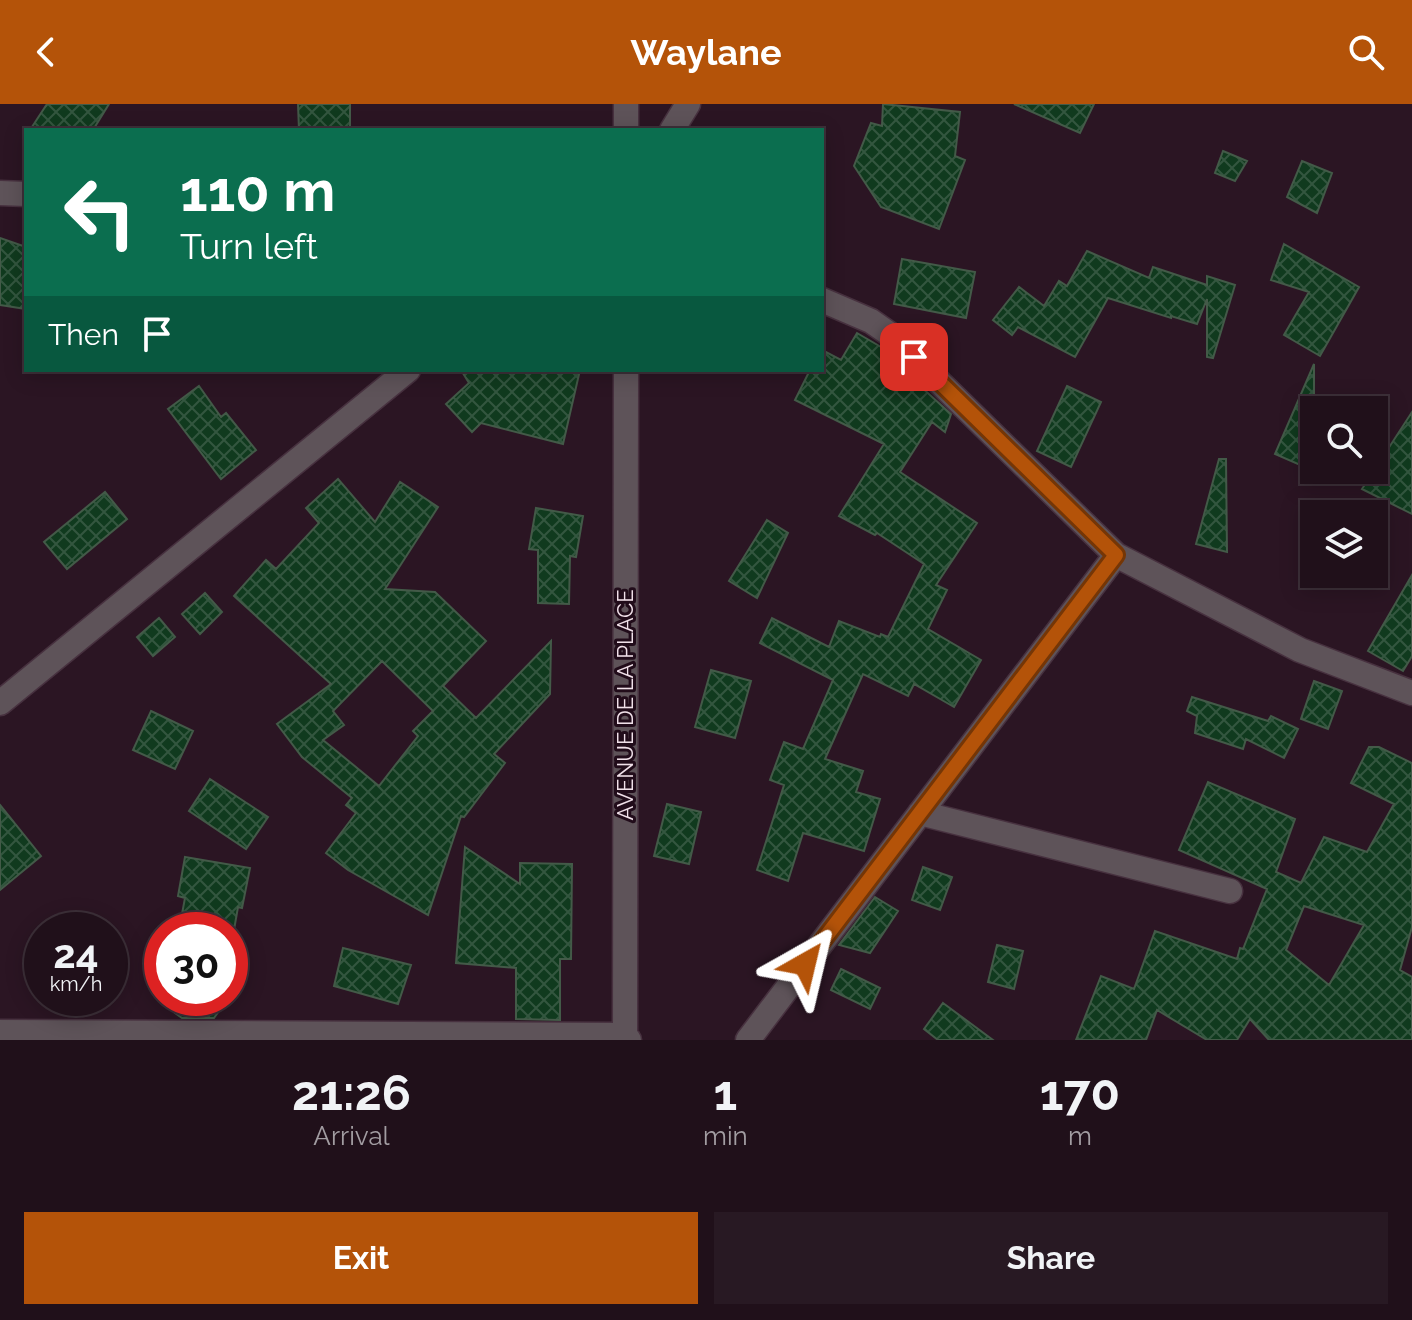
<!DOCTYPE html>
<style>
body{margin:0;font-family:Raleway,sans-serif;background:#281923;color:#f1f3f6;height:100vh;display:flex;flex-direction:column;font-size:30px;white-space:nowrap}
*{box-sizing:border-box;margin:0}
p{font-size:26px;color:#a29da2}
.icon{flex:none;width:44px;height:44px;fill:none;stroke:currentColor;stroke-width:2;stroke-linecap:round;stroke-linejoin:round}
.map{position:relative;height:936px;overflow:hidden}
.sheet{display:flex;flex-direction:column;background:#20101a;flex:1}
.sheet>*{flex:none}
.guide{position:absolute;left:24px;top:24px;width:800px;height:244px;border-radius:0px;box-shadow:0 4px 20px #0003,0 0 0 2px #3d3039;background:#0b6e4f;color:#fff;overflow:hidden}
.tools{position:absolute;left:1300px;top:292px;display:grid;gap:16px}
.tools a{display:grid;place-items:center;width:88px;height:88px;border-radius:0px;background:#20101a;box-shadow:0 4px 20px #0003,0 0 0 2px #3d3039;font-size:40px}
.speed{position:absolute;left:24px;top:808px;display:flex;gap:16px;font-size:40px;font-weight:700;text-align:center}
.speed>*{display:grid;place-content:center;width:104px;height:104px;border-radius:50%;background:#20101a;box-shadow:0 4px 20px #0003,0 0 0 2px #3d3039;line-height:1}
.speed small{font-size:20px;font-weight:400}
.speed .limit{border:12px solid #d22;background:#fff;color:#111}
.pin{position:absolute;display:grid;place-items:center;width:68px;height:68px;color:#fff;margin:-34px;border-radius:16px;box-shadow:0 4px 12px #0006}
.me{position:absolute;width:88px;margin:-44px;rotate:37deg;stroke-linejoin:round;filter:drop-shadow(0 0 6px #0008)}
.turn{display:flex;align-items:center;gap:28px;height:168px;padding:0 24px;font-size:36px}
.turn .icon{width:104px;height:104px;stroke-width:2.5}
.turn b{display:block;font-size:56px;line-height:68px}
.then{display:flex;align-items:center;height:76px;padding:0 24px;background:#0003;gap:16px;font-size:30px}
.eta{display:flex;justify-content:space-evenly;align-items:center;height:136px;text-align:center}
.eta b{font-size:48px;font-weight:700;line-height:56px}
.cta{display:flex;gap:16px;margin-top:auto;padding:16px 24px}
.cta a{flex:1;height:92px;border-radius:0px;background:#b45309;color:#fff;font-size:32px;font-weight:700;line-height:92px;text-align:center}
.cta a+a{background:#281923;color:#f1f3f6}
header{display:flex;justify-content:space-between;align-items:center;height:104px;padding:0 24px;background:#b45309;color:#fff;font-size:36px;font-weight:700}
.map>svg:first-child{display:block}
.building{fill:url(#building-cross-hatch);stroke:#435a48;stroke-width:2;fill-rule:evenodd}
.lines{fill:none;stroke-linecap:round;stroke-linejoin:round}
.minor-casing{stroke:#47313f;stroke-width:27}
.minor{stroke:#5e5359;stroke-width:24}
.route-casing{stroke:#753606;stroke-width:20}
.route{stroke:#b45309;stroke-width:14}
.labels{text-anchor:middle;stroke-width:6;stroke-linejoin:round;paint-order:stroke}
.street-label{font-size:22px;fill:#f0e0e9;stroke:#210c1a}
</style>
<header><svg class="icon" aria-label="back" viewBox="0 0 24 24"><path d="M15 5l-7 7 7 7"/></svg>Waylane<svg class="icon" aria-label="search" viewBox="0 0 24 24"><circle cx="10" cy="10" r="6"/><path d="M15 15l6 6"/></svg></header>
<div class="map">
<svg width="1412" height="936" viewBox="0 0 1412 936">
<defs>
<pattern id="building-cross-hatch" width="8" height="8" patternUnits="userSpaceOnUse" patternTransform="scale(2)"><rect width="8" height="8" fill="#103a1e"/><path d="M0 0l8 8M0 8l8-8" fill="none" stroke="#33563f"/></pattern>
</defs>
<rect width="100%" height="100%" fill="#2b1523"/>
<path class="building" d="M47,0H109L93,26H30Z
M298,0H350V26H299Z
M883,0L960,8L955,52L965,56L939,125L881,103L854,62L871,19L882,22Z
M1014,0H1094L1080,29Z
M1223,47L1247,57L1235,77L1215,69Z
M1302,57L1332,69L1317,109L1287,93Z
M0,134L26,143V205L0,201Z
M1284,140L1359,183L1320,252L1284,231L1309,188L1271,176Z
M1087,147L1149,174L1153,163L1207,181V172L1235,181L1213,254L1207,253V195L1197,220L1171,212V214L1108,194L1075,253L1018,223L1012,231L993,216L1019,183L1044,202L1059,177L1067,182Z
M902,155L975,168L966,214L894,200Z
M857,229L881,243L899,260L898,262L951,310L945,328L932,318L900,368L977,419L936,481L947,486L928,525L981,556L954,603L914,580L908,592L863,570L825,655L863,667L856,688L880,695L864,747L803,729L788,777L757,766L784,681L770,676L784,638L803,645L833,576L760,539L772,514L829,543L839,517L880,533L881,530L888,533L924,460L877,429L875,431L839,412L884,340L795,296L810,266H822V246L841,256Z
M1314,260V367L1275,350Z
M461,266H580L563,340L481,319L472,328L446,300L469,279Z
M199,282L221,313L226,309L256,346L221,375L168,305Z
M1067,282L1101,298L1071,363L1037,347Z
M1412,308V410L1362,385Z
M1219,355H1226L1227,448L1196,440Z
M338,375L375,418L400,378L438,403L385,485L435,488L486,537L443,582L476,614L551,537L550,590L494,650L505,659L464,713L461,712L428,811L348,766L326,749L356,709L346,701L352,694L302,653L277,620L331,580L234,492L266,456L276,465L319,419L306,404ZM382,557L433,607L413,627L418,632L379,682L323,636L344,621L333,607Z
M105,388L127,415L67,465L44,438Z
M536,404L583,412L576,453L570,452L569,500L538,499V446L529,445Z
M767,416L788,429L757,494L729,477Z
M1412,471V552L1403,567L1368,547Z
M205,489L222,508L200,530L182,510Z
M159,514L175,533L153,552L137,533Z
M711,566L751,577L735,634L695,623Z
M1314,577L1342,587L1328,625L1301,615Z
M1192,593L1268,617L1271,612L1298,625L1284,654L1246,635L1243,645L1195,629L1197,612L1187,607Z
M151,607L193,627L175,665L133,646Z
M1369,643H1379L1412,659V823L1400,866L1412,873V936H1269L1250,915L1237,936H1207L1157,906L1146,936H1076L1101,872L1134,885L1155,827L1237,855L1240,844L1243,845L1267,785L1179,746L1208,678L1295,715L1276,768L1301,779L1324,733L1367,748L1394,700L1351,679ZM1304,802L1364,821L1329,881L1286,846Z
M210,675L268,713L246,745L189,707Z
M667,700L701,708L689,760L654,752Z
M0,701L41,752L0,786Z
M465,743L520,780V759L572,760L571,855H560V916L516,915V864L456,859Z
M185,753L250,764L242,804L238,803L234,826H179L185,794L178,792Z
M923,763L952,773L940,806L912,796Z
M875,793L898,807L870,849L839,841Z
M997,841L1023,847L1014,885L988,878Z
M343,844L411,861L398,900L334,882Z
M841,865L880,884L870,905L831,886Z
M185,894H228L214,914H182L175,909Z
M943,899L993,936H938L924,925Z"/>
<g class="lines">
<g class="minor-casing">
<path id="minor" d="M626,0V26
M672,26L688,0
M0,89L26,90
M822,196L871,217L891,231L1116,451L1300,546L1412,589
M0,599L408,266
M920,709L1230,787
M0,928L625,931L629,936
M625,936L626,266
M748,936L1116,451"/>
</g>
<use href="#minor" class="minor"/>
</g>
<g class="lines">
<g class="route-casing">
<path id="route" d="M805,860L1116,451L914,253"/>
</g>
<use href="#route" class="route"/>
</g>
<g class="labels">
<g class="street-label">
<text transform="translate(625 601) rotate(-90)" y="8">AVENUE DE LA PLACE</text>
</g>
</g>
</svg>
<div class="tools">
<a><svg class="icon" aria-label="search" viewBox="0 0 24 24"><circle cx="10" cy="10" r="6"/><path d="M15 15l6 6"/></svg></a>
<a><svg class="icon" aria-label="layers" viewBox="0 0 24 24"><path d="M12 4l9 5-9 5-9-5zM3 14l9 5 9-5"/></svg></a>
</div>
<div class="speed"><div>24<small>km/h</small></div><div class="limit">30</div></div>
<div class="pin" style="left:914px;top:253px;background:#d93025"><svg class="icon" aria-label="arrive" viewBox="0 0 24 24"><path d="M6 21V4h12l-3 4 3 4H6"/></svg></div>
<svg class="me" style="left:805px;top:860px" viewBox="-20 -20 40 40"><path d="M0-17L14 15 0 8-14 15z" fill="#b45309" stroke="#fff" stroke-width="4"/></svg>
<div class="guide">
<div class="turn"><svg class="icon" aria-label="left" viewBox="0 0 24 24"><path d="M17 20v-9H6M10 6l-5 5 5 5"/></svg><div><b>110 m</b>Turn left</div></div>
<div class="then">Then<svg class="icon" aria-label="arrive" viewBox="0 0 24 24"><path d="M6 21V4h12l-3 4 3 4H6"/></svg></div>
</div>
</div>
<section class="sheet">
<div class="eta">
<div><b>21:26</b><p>Arrival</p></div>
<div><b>1</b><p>min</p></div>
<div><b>170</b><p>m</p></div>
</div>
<div class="cta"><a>Exit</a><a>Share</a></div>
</section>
